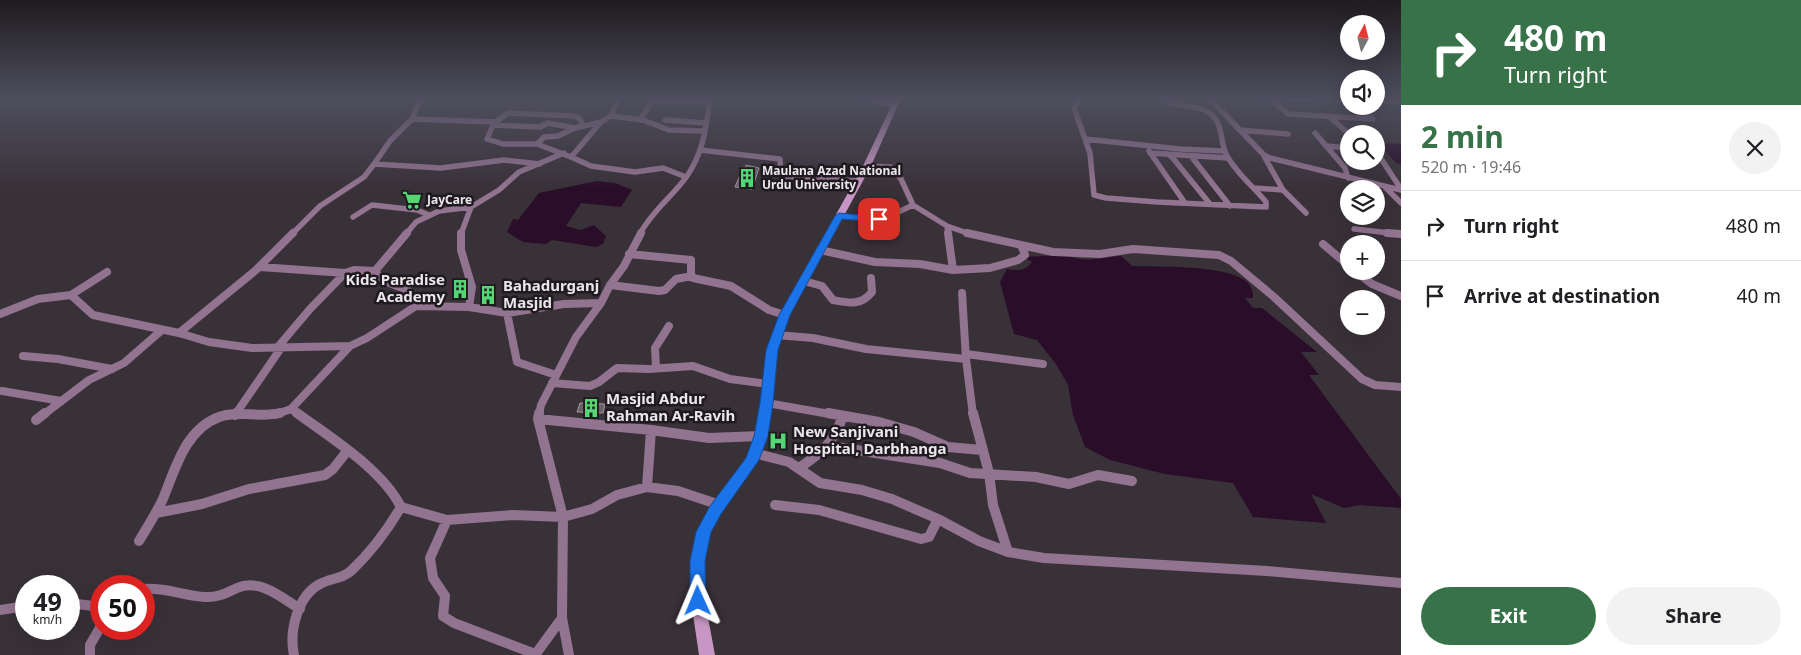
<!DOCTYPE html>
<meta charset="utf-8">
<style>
body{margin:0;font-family:"Noto Sans",sans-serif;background:#f2f2f2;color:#202124;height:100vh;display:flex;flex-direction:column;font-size:19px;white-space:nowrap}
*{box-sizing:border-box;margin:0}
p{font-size:16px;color:#757577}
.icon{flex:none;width:28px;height:28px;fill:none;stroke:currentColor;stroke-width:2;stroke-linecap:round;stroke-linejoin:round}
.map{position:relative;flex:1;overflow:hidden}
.panel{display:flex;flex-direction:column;background:#fff;width:400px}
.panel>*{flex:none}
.guide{background:#377248;color:#fff;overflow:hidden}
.needle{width:32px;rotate:7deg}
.buttons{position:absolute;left:1340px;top:15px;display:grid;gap:10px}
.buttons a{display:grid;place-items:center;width:45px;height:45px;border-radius:50%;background:#fff;box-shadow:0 5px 20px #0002;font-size:25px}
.speed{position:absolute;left:15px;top:575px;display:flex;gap:10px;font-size:25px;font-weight:700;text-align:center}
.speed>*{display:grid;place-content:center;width:65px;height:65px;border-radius:50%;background:#fff;box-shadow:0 5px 20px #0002;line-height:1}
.speed small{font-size:12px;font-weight:400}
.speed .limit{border:8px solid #d22;background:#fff;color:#111}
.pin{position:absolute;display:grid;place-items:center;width:42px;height:42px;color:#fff;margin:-21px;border-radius:10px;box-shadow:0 2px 8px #0006}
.me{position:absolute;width:55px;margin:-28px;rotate:359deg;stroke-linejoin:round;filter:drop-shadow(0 0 4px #0008)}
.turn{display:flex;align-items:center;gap:18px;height:105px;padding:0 20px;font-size:22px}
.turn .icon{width:65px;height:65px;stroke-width:2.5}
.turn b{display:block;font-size:35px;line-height:42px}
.round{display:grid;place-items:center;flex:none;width:52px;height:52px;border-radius:26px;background:#f2f2f2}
.head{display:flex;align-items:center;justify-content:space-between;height:85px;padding:0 20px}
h1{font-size:30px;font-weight:700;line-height:38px;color:#377248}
.button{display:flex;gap:10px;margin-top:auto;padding:10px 20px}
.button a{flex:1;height:58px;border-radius:30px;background:#377248;color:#fff;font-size:20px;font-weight:700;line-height:58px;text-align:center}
.button a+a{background:#f2f2f2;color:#202124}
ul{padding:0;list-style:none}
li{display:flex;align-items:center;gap:15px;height:70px;padding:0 20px;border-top:1px solid #e0e0e0}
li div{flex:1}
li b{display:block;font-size:19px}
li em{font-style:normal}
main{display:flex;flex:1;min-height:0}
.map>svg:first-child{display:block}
.water{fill:#290d29}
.building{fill:#696068;stroke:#a096a0}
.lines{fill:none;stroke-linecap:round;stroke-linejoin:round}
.minor-far2{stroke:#927390;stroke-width:5.5}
.minor-far1{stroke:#927390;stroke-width:8}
.minor{stroke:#927390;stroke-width:10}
.tertiary{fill:#927390;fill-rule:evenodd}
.secondary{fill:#c796c4;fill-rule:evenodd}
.route{fill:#1a73e8;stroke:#114b97}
.labels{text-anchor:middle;stroke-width:5;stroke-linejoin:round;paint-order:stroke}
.far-poi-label{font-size:12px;font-weight:bold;fill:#ebe6eb;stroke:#1e1a1e;text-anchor:start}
.poi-label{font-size:15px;font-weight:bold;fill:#ebe6eb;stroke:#1e1a1e;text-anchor:start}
</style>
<main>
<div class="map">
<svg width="1401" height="655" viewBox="0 0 1401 655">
<rect width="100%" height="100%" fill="#393138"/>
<path class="water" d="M1383,143L1401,144V164L1396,163L1380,145Z
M597,181L615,183L632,190L621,207L581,203L566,226L581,230L594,225L606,236L603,244L596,247L552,240L546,244L523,242L507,232L513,219L518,220L539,193Z
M1068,255C1083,264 1105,257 1121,256L1132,266C1160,267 1219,265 1243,279C1250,283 1254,291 1253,298H1245L1253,308H1262L1317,352H1301L1319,375H1309L1401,499V508L1360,505L1344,508L1311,494L1326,523L1253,517L1233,483L1165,474L1110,460L1085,447L1073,415L1068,385L1056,364L1037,340L1014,334L1000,282L1007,269C1018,271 1025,271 1032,262L1024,257Z"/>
<path class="building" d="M746,165L759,168L752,189L735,187L743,168H745Z
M580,403L605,404L603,413L577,412Z"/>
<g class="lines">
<path class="minor-far2" d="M421,98L412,119L497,122
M860,98L895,105
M1082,98L1074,108L1090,153L1094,195L1106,198L1157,202L1266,207V202C1253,186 1235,172 1226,154C1220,141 1223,124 1211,114C1197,103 1176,109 1160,98
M1209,98L1264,155L1270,158L1401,190
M1269,98L1288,114L1373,119L1360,106
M652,101H709
M611,116L619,98
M1331,118L1349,134
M412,119L390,141L374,164L441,168L504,160L540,164
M640,120L654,98
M665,120L706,123
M493,125L540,127L548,123L575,128
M583,125L579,118L574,116L508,113L494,123L487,139L503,144H537L544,137L558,136L575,128L601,122L611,116L643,120L669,130L705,131
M1240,130L1288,134
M1315,133L1345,168L1348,178
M1085,139L1180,149L1224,151
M537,144L571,157L601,122
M1326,146L1349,148
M700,150L780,159L781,176L859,181
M1149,151L1185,203
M1376,151L1401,189
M1150,153L1228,158
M1167,154L1172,157L1210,204
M1191,156L1230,206
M571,157L591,166L635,172L663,168L686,177
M867,166L891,167L901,179L913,205L947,226L948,234
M1385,187L1401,203
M1254,188L1283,190L1264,156
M1283,190L1306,213
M839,216L884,219L913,205
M353,217L372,205L417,210L429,215
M947,226L970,234
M1354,229L1399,234
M292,234L320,206L364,177L374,164
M406,234L416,222L439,211L471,207L499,190L519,172L564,153
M461,234L471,207
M640,234C652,211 673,196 687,176C704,151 706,127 710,98"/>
<path class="minor-far1" d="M461,233V250L472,287L469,307
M948,233L953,270
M967,233L1053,252L1100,254L1133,249L1219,255L1231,261L1274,297L1362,379L1375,385L1401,387
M1387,233L1401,234
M1323,244L1349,266
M820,250L875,262L920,264L953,270L990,268L1018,260L1025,255L1022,247
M629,254L691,260V274L693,278L731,286L769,310L785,315
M260,267L345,273
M374,271L385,281L409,291L416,306
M1355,271L1372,284L1401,296
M804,281L822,286L833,300C849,303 861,306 872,292L871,278
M610,285L659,291L665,290L676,279L692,276
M962,293L966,359L973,415
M71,295L93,315L179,333L209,342L252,348L350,346L367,338L416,306L469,307L507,313L564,304L601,303
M507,313L517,362L556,375
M0,314L38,299L71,295L107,272
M179,333L256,270L293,233
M776,335L813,338L866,349L966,359
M277,348L310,309L345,273L354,270L375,271L407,233
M966,354L1043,364
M23,356L58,359L112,369
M656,368L655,348L669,326
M552,383L590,386L599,382L617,368L649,369L693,366L730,379L768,384
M2,391L61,401
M767,403L835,415
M291,409L299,415
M43,415L89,380L124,363L162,330
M232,415H250
M235,415L281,348
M274,415L291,409L350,346
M539,415L541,405L576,337L601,303L610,285L624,266L641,233"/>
<path class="minor" d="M539,413L538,419L563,517L562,618L569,655
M828,413L879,422L914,432L948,447L982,450
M973,413L989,473L993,505L1008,552
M235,415L236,413
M538,419L651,430L709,438L761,436
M36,420L45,413
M830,446L940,463L970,473L1036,477L1069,484L1098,475L1132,481
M754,453L789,462L820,483L862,490L892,499L938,519L979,541L1008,552L1044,558L1267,571L1401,583
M799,468C823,452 833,443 843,416
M647,487L651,430
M775,505L819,510L921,539L929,537L938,519
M401,507L447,520L513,515L563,517L592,509L617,495L647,487L678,491L720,505
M156,513L202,504L249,489L325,475L333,469L348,450
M447,520L430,558L433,578L445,596L443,616L454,623L535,654
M139,541C147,528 155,515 162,501C175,471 184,430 219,417C238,410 260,418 280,413
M144,589C165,587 184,596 205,597C217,598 226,593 237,588C260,578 282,598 300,609
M69,603L101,607
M0,610L26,606
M90,655V645L101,626
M294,655C289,632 297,596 320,584C331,578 343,579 352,570C370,553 388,529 401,507C382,469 331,438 297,413
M535,655L562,618"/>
<path class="tertiary" d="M1253,98L1349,100V104L1256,100Z
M1376,99L1401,101V105L1376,103Z"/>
<path class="secondary" d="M895,98H901L871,166L790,315L777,349L773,403L767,436L756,463L720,514L711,532L704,561L705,601L715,655H699L691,601L690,561L697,532L710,506L747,458L755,436L761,403L767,349L780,315L863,166Z"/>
</g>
<linearGradient id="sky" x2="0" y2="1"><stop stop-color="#1f1b1f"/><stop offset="0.52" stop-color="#4e4e5e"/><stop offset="1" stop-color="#4e4e5e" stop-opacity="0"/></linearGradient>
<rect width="1401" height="189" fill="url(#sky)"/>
<path class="route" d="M839,213L879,217L884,219L879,222L842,219L790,315L778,350L773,403L768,436L759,460L721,514L711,532L705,561L706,601L704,606L698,608L692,606L690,601V561L696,532L710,506L746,458L754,436L760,403L766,350L779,315L835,216Z"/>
<defs>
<g id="building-bare" transform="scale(1.5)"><path d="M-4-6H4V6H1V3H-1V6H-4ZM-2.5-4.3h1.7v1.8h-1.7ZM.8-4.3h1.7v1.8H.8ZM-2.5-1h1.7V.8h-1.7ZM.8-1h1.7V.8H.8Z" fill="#53d673" stroke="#1e1a1e" stroke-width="2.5" paint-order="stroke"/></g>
<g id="supermarket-bare" transform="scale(1.5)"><path d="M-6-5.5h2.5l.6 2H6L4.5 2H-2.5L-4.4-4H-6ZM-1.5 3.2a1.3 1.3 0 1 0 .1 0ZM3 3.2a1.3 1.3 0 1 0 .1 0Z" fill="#53d673" stroke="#1e1a1e" stroke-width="2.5" paint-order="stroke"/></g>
<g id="hospital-bare" transform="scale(1.5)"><path d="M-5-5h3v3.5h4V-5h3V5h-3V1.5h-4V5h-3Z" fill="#53d673" stroke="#1e1a1e" stroke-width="2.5" paint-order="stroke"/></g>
</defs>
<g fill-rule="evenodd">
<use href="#building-bare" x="747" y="178"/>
<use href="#supermarket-bare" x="412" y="200"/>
<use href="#building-bare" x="460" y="289"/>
<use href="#building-bare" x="488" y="295"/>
<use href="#building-bare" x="591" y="408"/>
<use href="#hospital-bare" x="778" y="441"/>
</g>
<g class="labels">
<g class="far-poi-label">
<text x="762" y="175">Maulana Azad National<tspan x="762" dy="14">Urdu University</tspan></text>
<text x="427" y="204">JayCare</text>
</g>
<g class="poi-label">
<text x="445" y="285" text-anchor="end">Kids Paradise<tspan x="445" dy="17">Academy</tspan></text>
<text x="503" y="291">Bahadurganj<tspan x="503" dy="17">Masjid</tspan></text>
<text x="606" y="404">Masjid Abdur<tspan x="606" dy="17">Rahman Ar-Ravih</tspan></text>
<text x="793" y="437">New Sanjivani<tspan x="793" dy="17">Hospital, Darbhanga</tspan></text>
</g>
</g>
</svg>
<div class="buttons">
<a><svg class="needle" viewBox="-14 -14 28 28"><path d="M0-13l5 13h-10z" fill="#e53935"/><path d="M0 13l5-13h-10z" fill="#757577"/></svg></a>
<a><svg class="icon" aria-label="sound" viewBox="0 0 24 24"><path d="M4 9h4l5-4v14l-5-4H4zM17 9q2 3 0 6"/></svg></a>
<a><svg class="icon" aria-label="search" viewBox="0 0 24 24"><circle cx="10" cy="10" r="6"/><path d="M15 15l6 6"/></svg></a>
<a><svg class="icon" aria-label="layers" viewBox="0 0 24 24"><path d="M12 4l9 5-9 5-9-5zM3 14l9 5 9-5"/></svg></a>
<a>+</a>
<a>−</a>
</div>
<div class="speed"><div>49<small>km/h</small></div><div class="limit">50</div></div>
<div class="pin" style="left:879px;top:219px;background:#d93025"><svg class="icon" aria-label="arrive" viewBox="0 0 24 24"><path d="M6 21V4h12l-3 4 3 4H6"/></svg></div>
<svg class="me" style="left:698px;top:601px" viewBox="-20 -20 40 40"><path d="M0-17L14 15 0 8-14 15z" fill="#1a73e8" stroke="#fff" stroke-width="4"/></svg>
</div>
<section class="panel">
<div class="guide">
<div class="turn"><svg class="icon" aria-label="right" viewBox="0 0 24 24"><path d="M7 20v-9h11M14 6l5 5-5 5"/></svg><div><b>480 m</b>Turn right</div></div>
</div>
<div class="head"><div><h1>2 min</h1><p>520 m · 19:46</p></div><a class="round"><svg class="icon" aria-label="close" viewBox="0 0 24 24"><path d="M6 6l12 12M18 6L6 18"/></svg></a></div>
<ul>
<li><svg class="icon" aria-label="right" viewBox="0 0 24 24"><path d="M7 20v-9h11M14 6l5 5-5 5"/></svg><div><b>Turn right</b></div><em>480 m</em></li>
<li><svg class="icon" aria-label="arrive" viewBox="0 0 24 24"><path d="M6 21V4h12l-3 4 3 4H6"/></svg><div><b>Arrive at destination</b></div><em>40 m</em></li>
</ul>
<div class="button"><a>Exit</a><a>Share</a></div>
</section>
</main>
